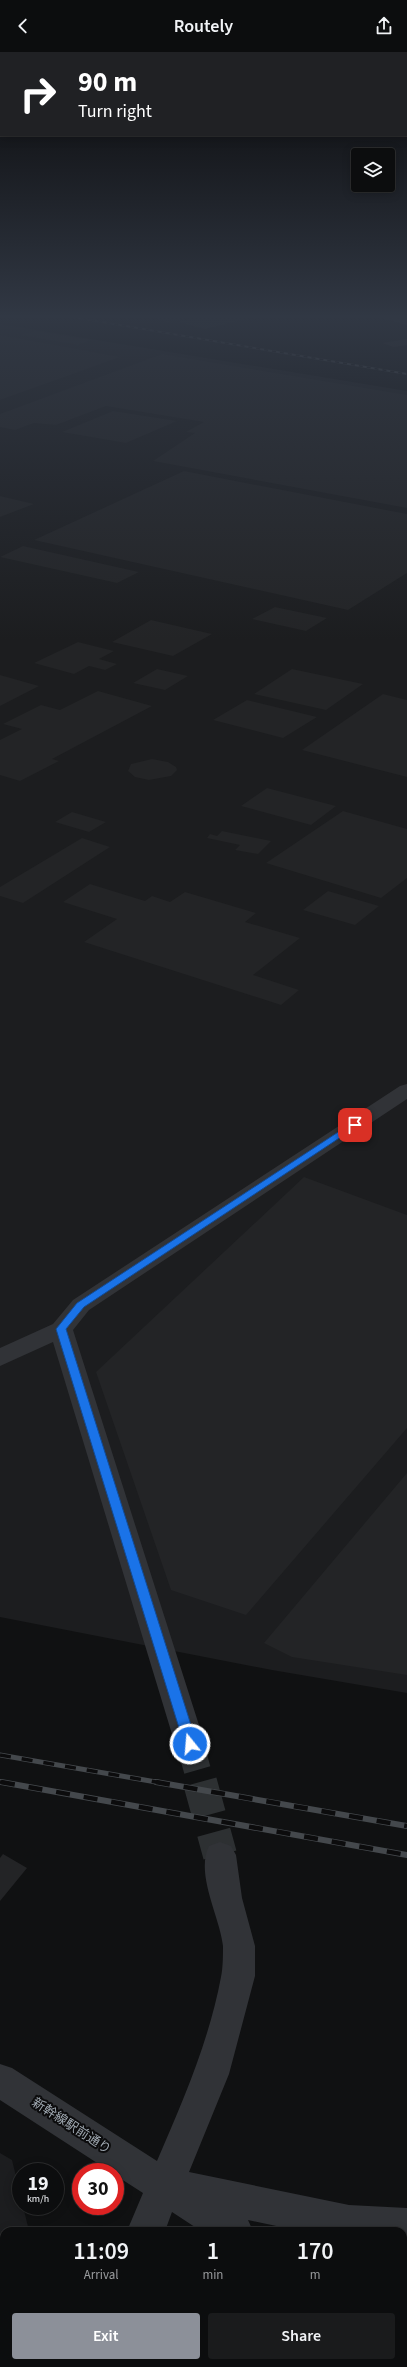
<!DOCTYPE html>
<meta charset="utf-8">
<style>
body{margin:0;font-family:"Source Sans 3","Noto Sans JP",sans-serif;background:#1a1b1c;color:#f1f3f6;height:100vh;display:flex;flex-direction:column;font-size:15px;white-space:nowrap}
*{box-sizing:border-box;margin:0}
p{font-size:13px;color:#9a9c9e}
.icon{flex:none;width:22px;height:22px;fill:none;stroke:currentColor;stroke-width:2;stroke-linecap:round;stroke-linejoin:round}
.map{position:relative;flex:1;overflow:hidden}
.sheet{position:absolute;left:0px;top:2175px;width:407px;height:140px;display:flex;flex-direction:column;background:#0c0d0e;border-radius:12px 12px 0 0;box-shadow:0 2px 10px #0003,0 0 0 1px #2c2d2e}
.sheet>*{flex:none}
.guide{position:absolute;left:0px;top:0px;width:407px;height:84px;box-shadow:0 2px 10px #0003,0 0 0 1px #2c2d2e;background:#202124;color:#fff;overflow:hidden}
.tools{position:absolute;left:351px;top:96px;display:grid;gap:8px}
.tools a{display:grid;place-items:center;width:44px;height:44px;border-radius:4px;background:#0c0d0e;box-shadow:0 2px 10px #0003,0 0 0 1px #2c2d2e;font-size:20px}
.speed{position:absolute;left:12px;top:2111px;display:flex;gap:8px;font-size:20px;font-weight:700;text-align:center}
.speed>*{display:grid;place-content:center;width:52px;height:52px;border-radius:50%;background:#0c0d0e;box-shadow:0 2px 10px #0003,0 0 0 1px #2c2d2e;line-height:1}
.speed small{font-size:10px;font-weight:400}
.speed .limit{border:6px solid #d22;background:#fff;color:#111}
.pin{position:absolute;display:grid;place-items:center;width:34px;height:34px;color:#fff;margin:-17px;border-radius:8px;box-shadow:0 2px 6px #0006}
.me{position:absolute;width:44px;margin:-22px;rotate:343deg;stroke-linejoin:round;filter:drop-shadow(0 0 3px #0008)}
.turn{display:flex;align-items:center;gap:14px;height:84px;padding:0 12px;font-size:18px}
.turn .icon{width:52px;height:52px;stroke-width:2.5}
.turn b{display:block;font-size:28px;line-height:34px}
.eta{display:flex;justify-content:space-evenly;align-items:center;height:68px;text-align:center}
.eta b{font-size:24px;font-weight:600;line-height:28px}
.cta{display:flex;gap:8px;margin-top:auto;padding:8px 12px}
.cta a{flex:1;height:46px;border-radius:4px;background:#8c9099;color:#fff;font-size:16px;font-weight:600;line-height:46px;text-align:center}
.cta a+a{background:#1a1b1c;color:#f1f3f6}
header{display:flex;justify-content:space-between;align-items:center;height:52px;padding:0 12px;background:#0c0d0e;font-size:18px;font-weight:600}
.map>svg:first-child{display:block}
.built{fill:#1c1d1f}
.building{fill:#232426}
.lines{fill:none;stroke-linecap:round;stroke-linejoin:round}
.minor-tunnel-far1{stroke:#2d3032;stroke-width:27;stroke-dasharray:27 14;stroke-linecap:butt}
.minor-tunnel{stroke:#2d3032;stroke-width:34;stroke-dasharray:34 18;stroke-linecap:butt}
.minor{fill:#313337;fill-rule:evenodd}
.rail-far2-casing{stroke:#44484c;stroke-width:2}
.rail-far1-casing{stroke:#44484c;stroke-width:5}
.rail-casing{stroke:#44484c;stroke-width:6}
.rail-far2{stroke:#0c0c0d;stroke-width:1.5;stroke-dasharray:4;stroke-linecap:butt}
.rail-far1{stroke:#0c0c0d;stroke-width:3.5;stroke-dasharray:11;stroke-linecap:butt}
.rail{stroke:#0c0c0d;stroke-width:4.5;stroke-dasharray:14;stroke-linecap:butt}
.route{fill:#1a73e8;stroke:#114b97}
.labels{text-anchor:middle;stroke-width:4;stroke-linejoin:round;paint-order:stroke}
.near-street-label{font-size:13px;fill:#a1aab3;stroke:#0c0c0d}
</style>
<header><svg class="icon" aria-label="back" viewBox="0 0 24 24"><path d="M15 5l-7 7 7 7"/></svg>Routely<svg class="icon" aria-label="share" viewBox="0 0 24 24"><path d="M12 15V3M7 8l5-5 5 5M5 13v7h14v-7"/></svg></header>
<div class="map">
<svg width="407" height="2315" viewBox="0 0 407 2315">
<rect width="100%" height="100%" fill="#101112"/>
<path class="built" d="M0,272L407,339V1641L272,1618L0,1565Z
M0,2101L12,2108L21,2145V2154H23L29,2179H4V2267L0,2276Z"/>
<path class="building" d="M147,264H189V265L167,270Z
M206,264L222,267L233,264L246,267L205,277L178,270Z
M35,279L91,288L78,293L21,283Z
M0,283L120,305L0,348Z
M407,287V293L394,295L382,291Z
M162,302L407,343V456L153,409L195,381L186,380L204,370L106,354L56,373L34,371L15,378L0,375V362Z
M113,359L177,369L126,391L62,380Z
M184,419L407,462V521L348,558L34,488Z
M0,444L34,452L0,465Z
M23,494L139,520L117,531L0,505Z
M275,555L327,566L306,579L252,567Z
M151,568L212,582L173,604L112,590Z
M78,590L114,599L99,607L117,612L105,618L89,614L74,622L34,611Z
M157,617L188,624L165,638L133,631Z
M292,617L363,632L326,658L254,642Z
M0,623L39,634L0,654Z
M98,639L152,654L52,707L59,709L20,729L0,723V688L22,677L3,672L41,653L60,658Z
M383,642L407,648V725L302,698Z
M247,648L317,665L283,686L213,668Z
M152,707L168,710L176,715L177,718L171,724L149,728L135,725L128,719L131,712Z
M267,736L336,754L311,773L241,754Z
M343,759L407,777V826L381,846L266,811Z
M72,760L106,770L89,780L55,770Z
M222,779L271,789L258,802L235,798L240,793L207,786L210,782L217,784Z
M82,786L110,795L23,851L0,844V835Z
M90,832L145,849L152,844L170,850L185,840L256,861L245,870L300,886L253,923L299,938L281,953L84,890L117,867L63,850Z
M328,839L379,854L355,873L303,858Z
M304,1125L407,1163V1376L246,1563L171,1538L96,1320Z
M407,1421V1623L292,1605L264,1591Z
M3,1802L27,1816L0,1849V1806Z"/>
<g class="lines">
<path class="minor-tunnel-far1" d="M190,1692L201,1731"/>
<path class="minor-tunnel" d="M200,1730L220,1803"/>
<path class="minor" d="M374,264H390L407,267V273Z
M407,1032V1047L89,1258L73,1278L205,1692L201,1700L190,1704L179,1700L175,1692L53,1290L0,1314V1296L53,1272L73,1248L400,1034Z
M220,1790L231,1794L236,1803L242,1846L255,1894V1924L229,2022L189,2120L349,2153L407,2156V2192H403V2179H300L248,2168L253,2179H201L172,2160L165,2179H127L143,2141L115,2123V2120H111L0,2048V2012L12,2016L157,2109C183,2049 209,1989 221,1925C223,1916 223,1903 223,1894C220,1865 195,1822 209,1794Z
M403,2272L407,2273V2313L401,2311H403Z
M74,2311H114L113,2315H73Z"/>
<g class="rail-far2-casing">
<path id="rail-far2" d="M67,264L407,322"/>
</g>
<g class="rail-far1-casing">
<path id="rail-far1" d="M0,1703L162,1731
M0,1730L7,1731"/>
</g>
<g class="rail-casing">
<path id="rail" d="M1,1730L407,1803
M156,1730L407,1774"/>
</g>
<use href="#rail-far2" class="rail-far2"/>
<use href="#rail-far1" class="rail-far1"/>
<use href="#rail" class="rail"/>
</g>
<linearGradient id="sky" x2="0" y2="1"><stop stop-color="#09090a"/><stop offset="0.45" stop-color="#313844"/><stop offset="1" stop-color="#313844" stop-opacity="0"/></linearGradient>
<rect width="407" height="588" fill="url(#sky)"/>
<path class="route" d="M352,1071L359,1073L84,1255L66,1277L197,1692L190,1697L184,1692L56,1277L77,1251Z"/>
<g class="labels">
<g class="near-street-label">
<text transform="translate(72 2073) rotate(33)" y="5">新幹線駅前通り</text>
</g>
</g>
</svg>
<div class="tools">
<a><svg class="icon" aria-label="layers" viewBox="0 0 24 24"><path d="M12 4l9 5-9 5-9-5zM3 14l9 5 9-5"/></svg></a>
</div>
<div class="speed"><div>19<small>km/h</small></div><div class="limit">30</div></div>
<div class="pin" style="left:355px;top:1073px;background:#d93025"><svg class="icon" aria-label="arrive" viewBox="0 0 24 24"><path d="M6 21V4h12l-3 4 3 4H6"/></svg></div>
<svg class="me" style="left:190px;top:1692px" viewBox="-20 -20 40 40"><circle r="17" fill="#1a73e8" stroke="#fff" stroke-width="3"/><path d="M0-11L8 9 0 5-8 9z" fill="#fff"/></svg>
<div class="guide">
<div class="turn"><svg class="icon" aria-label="right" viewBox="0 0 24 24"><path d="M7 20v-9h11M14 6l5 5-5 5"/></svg><div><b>90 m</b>Turn right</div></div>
</div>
<section class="sheet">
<div class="eta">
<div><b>11:09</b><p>Arrival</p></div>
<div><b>1</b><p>min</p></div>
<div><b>170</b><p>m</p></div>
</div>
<div class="cta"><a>Exit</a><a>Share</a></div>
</section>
</div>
